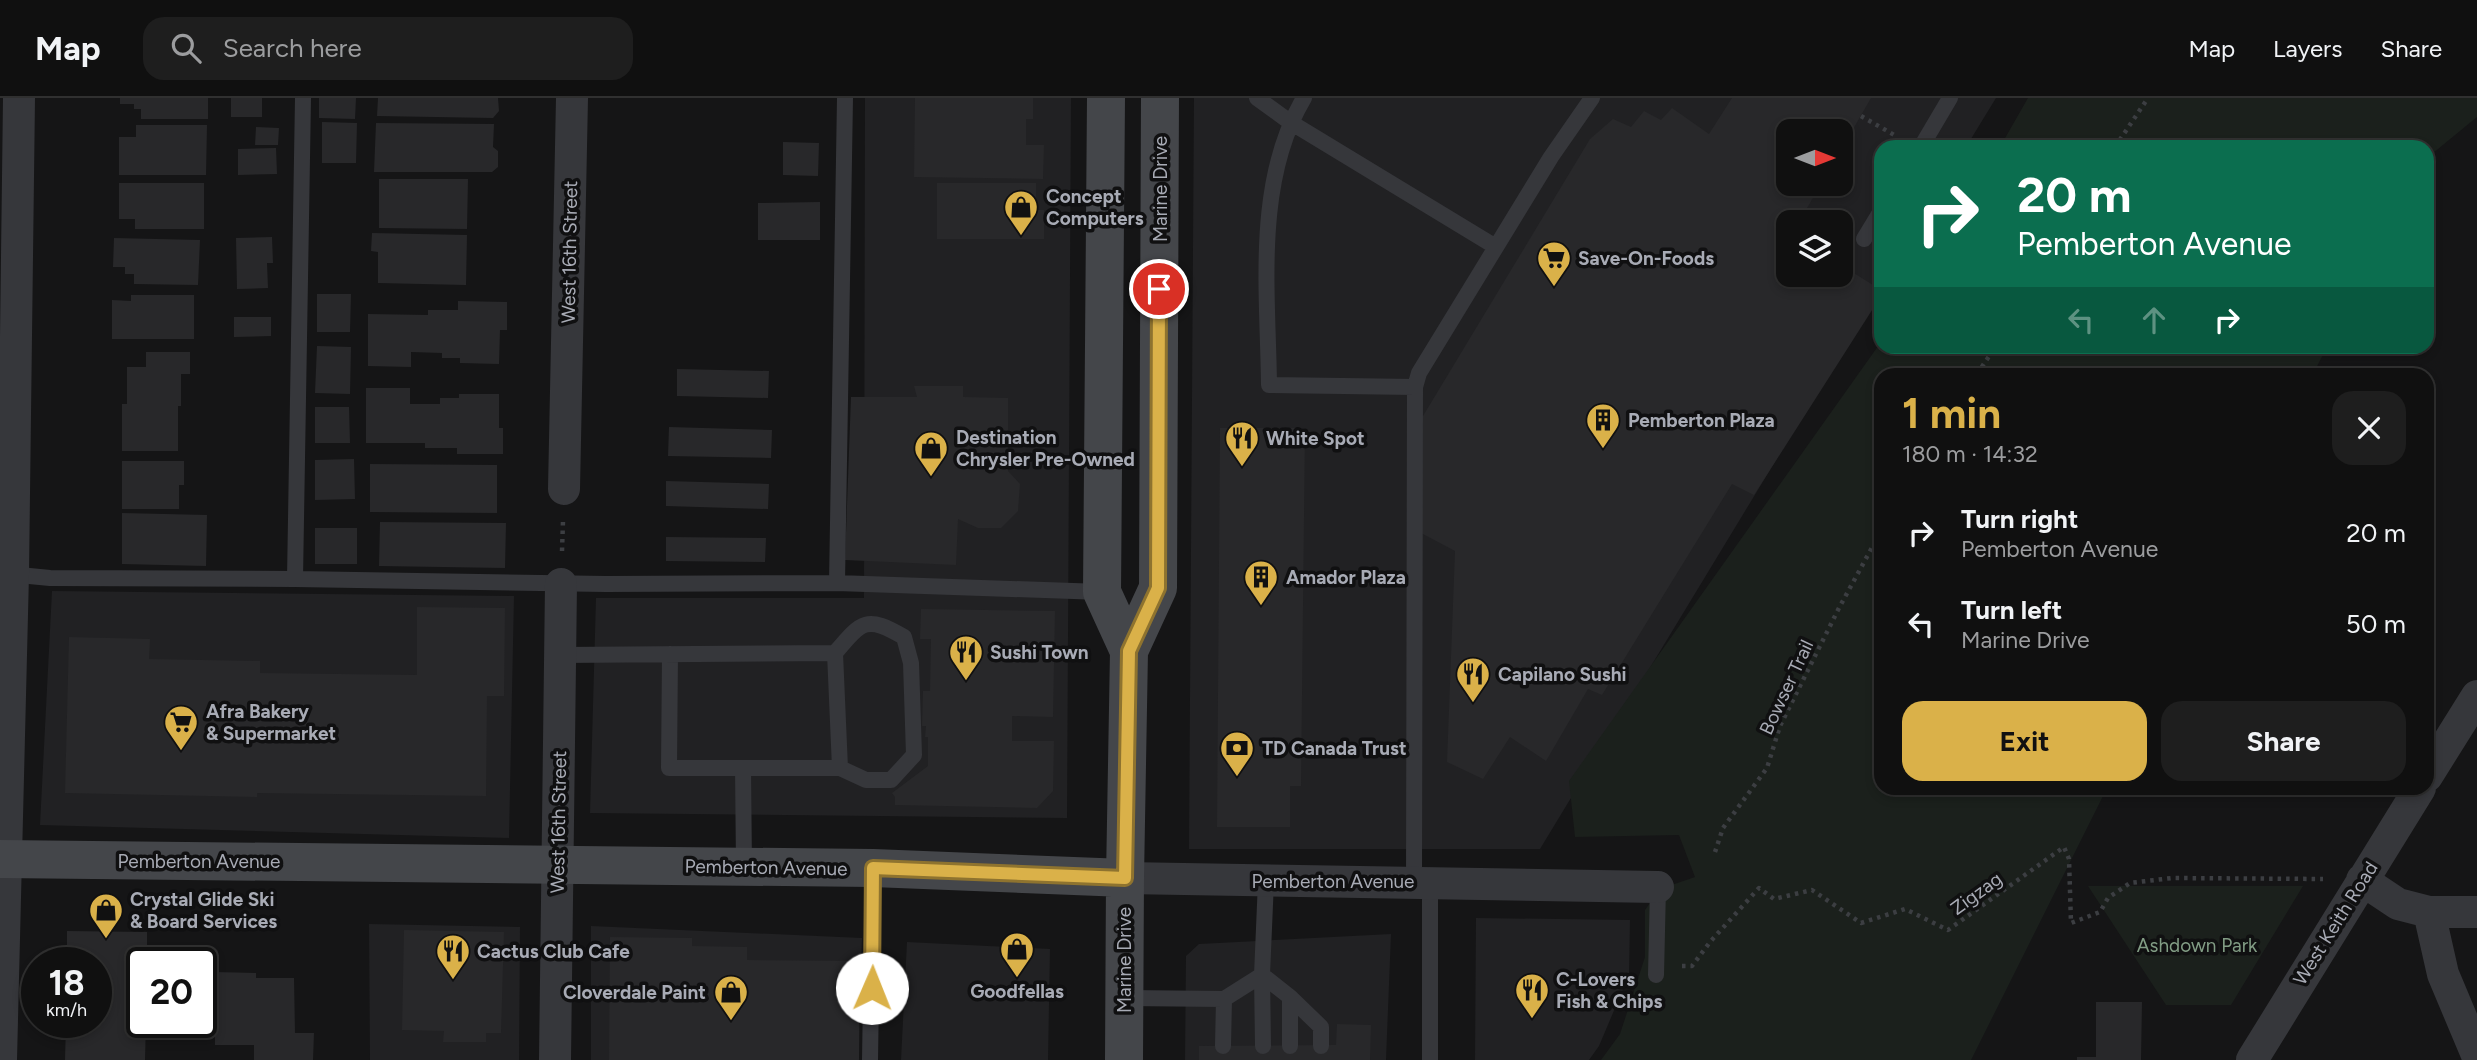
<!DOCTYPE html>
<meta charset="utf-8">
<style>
body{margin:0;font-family:Figtree,sans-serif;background:#1e1e1e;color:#f1f3f6;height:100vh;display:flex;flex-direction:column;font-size:26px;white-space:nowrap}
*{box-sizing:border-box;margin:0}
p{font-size:23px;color:#9c9d9f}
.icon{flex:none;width:38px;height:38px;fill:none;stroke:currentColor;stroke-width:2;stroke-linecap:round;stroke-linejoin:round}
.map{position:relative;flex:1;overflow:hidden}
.details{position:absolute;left:1874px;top:270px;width:560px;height:427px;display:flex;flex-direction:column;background:#101010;border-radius:21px;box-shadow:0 4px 10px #0003,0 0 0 2px #303030}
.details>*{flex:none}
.banner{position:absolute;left:1874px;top:42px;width:560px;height:214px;border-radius:21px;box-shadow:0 4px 10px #0003,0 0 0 2px #303030;background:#0b6e4f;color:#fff;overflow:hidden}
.needle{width:46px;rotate:90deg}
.tools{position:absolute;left:1776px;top:21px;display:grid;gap:14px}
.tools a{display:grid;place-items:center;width:77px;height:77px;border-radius:14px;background:#101010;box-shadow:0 4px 10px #0003,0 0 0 2px #303030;font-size:35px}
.speed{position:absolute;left:21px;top:849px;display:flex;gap:14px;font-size:35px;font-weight:700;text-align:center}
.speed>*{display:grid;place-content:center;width:91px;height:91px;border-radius:50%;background:#101010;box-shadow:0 4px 10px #0003,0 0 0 2px #303030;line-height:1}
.speed small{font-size:18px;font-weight:400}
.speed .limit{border:4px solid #111;border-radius:10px;background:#fff;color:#111}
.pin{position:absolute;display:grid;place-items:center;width:60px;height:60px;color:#fff;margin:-30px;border:4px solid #fff;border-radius:50%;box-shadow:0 2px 7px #0007}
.me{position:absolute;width:77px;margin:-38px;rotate:1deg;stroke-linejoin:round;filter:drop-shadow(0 0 5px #0008)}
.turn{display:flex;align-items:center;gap:24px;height:147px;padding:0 28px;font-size:32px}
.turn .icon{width:91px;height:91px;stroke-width:2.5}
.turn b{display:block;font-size:49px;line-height:60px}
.lanes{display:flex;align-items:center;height:66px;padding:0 28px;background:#0003;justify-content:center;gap:35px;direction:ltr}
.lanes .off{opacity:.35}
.round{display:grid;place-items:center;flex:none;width:74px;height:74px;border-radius:21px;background:#1e1e1e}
.headline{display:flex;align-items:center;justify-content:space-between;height:119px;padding:0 28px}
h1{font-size:42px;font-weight:700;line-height:52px;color:#dab149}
.action{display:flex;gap:14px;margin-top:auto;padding:14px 28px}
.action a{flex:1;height:80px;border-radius:21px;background:#dab149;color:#111;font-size:28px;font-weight:700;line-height:80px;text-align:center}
.action a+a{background:#1e1e1e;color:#f1f3f6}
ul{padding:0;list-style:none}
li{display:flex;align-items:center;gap:21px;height:91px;padding:0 28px}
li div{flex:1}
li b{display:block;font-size:26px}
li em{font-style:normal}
header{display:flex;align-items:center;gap:42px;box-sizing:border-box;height:98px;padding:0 35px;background:#101010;border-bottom:2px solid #303030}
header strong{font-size:33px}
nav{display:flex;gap:38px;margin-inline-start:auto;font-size:24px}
.search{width:490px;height:63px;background:#1e1e1e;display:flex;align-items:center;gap:18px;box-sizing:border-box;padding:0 24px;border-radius:21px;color:#9c9d9f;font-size:26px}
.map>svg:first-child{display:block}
.built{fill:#212123;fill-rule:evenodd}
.green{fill:#1b201c}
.building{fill:#28282a}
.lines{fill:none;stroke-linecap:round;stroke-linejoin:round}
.path{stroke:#3c3e42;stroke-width:4.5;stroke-dasharray:3.5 5;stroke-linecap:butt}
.lane{stroke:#36373b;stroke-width:16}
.street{stroke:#36373b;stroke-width:32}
.secondary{stroke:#44464a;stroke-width:38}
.route-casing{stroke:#8e732f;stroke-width:18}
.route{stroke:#dab149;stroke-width:12}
.labels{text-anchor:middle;stroke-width:7;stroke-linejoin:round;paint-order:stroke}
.street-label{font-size:19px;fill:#a8abb5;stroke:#101011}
.poi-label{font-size:19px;font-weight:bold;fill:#a8abb5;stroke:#101011;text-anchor:start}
.park-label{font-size:19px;fill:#829d85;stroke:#101011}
</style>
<header>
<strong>Map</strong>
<div class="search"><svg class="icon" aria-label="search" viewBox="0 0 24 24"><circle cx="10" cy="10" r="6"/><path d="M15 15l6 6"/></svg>Search here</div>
<nav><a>Map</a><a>Layers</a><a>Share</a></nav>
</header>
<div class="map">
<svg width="2477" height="962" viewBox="0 0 2477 962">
<rect width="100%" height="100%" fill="#151516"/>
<path class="built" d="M865,0H1071L1067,720L590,715L596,500H864Z
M1194,0H1996L1966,49H1881V189L1540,751H1189ZM1788,33H1841V86H1788ZM1788,124H1841V177H1788Z
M52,493L514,498L509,740L40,727Z
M1476,820L1630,822L1629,877L1599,948L1589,962H1475Z
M369,826L520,829L519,962H370Z
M591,828L862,840L857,962H591Z
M1391,836L1386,962H1185L1186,858L1199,846Z
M907,844L1050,851L1048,962H901Z"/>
<path class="green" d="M2028,0H2477V19L2427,60V49H2000Z
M1881,244V248L2327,249L2313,276H1881V690H2107L1971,962H1601L1620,936L1645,859V812L1660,791L1695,779L1679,737L1575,739L1569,683Z
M2088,788H2303L2231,907H2166Z"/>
<path class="building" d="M120,0H208V21H141V11H134V6H120Z
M231,0H262V19H231Z
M319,0H356L355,21L319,20Z
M378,0H498L499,13L493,20L377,18Z
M915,0H1033V21H1026V47H1044L1043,81L914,79Z
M1732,0H1871L1841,52V33H1788V86H1821L1799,124H1788V177H1841V167L1881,192V198L1754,397L1732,386L1602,597L1588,591L1546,663L1510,639L1483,681L1447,664L1455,453L1421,435L1423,318L1590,41L1613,21L1631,29L1644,13L1661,22L1672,10L1709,36Z
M322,24L357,25L356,65H322Z
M376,25L494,26L493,49L498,53V69L492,74H374Z
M136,27H207L206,77H119V39H136Z
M256,29L279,30L278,47H255Z
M783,44L819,45L818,78L783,77Z
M276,50L277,76L238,77V51Z
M379,81H468L467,131L379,130Z
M119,85H204V131H135V121H119Z
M937,85H1036V112H1044V141H937Z
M820,104V142H758V105Z
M372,135L467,137L466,187L378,185V154L371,153Z
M272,139L273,165H267L268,190L237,191L236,140Z
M114,140L200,142L198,187L134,186V176H125V169H113Z
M317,196H351L350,234H317Z
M131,197H194V241H112V202L131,203Z
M458,203L507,204V232H500L499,266L460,265V260H442V255L411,254V269L368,268V216L428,217V212H458Z
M234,219H271V238L234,239Z
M317,248L351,249L350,296L315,295Z
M146,254H190V276H181V308H178V353H122V306H127V269H146Z
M677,271L769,273L768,300L677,298Z
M914,288H963V299L1008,300V373L1020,386L1018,413L1001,430H978L958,421L956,467L845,462L851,299H917Z
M366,290H410V306H440V300H459V296H499V330H503V356H457V350H425V345H366Z
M315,309H349L350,345H315Z
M669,329L772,332L771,360L668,358Z
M1220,330H1305L1301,688H1290V729H1217Z
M354,361L355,401L315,402V362Z
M122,363H184V387H179V411H122Z
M370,366L497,367V415L370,414Z
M666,383L769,386L768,411L666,408Z
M122,415L207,417L206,468L122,466Z
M380,424L506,425L505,470L379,468Z
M315,430H357V466H315Z
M666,439L766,440L765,464L666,463Z
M417,509L505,510L504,598H487L486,698L257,695V699L65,695L69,539L150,541L149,561L260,563V575L417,577Z
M921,511L1055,513L1053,619L1012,618V643H1054L1053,693L1037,710L895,707V699L892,695L928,668V639H925L926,628H922L923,593H930L931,541H920Z
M404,832L504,834L501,935H486V944H443L444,933L402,932Z
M67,833L147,834V864H142V924H146L145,962H65L66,924H96V864H67Z
M610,839L692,840V848L747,849V862L860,863L859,962H609Z
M215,874L256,875V880H294L295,935H314L313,962H254V947H215Z
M2096,904H2142L2141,962H2077V959H2096Z
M1337,926L1371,927L1370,962H1199V948L1336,947Z"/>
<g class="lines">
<path class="path" d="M1861,18L1896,38
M2115,49L2148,0
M1977,276L1996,248
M562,453L563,423
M1715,754L1723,730L1767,670L1780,628L1839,510L1881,433
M1682,868H1692L1710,844L1759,790L1774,801L1812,792L1861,825L1905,811L1948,832L2064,749L2069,761L2071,825L2100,814L2108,800L2130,785L2172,780L2323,781"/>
<path class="lane" d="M1257,0L1290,24L1496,149
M1304,0C1254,84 1268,193 1269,287L1415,289
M1921,49L1950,0
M1864,141L1881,113
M9,476L50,480L295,481L606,486L837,485L1102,494
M295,481L303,0
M837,485L845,0
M835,555C862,523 866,517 904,539L911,565L914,657L891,682H866L840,670
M560,557L835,555L840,670H669L670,556
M743,670L744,768
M1266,783L1262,877L1290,899V948
M1414,784L1415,289L1419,275L1551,59L1592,0
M1656,877L1658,789
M1290,899L1321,929V948
M1125,900L1224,901
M1223,948L1224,901L1262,877L1263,948
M870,962L873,770
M1430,962V784"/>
<path class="street" d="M564,391L572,0
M2427,678L2477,598
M1125,780L1658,789
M2362,782L2398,806L2429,814H2477
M2429,814L2443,876L2477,957
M1,962L13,476L19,0
M555,962L561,486
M2252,962L2420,690"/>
<path class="secondary" d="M1106,0L1102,494L1129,553
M0,761L873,770L1125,780
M1124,962L1125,780L1129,553L1158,490L1160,0"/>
</g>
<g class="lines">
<g class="route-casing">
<path id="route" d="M872,890L873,770L1125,780L1129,553L1158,490L1159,191"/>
</g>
<use href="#route" class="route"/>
</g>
<defs>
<g id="shop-pin" transform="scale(1.75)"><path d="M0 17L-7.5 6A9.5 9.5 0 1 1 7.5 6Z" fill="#dab149" stroke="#101011"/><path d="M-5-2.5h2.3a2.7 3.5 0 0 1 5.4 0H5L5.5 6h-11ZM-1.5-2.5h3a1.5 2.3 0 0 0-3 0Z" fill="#111"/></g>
<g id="supermarket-pin" transform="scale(1.75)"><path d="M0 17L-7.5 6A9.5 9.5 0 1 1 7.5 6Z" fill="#dab149" stroke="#101011"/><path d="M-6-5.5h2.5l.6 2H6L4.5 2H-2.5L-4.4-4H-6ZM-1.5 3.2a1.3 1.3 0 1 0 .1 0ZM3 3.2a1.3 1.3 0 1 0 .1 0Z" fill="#111"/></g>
<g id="building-pin" transform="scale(1.75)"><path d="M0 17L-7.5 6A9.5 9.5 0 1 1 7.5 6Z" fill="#dab149" stroke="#101011"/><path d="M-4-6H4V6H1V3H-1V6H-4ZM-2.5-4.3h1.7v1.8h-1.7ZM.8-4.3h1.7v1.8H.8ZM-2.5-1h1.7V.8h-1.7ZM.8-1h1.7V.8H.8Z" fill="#111"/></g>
<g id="restaurant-pin" transform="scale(1.75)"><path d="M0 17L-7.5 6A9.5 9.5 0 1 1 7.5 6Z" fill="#dab149" stroke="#101011"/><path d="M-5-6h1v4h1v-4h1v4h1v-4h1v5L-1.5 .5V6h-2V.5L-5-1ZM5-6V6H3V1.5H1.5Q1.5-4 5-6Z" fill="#111"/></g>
<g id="bank-pin" transform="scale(1.75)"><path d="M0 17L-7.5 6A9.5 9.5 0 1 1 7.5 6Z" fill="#dab149" stroke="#101011"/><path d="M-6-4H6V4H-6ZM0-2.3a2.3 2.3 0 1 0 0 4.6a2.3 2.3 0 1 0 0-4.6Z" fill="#111"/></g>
</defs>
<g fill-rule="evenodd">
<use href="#shop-pin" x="1021" y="109"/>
<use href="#supermarket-pin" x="1554" y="160"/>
<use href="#building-pin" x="1603" y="322"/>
<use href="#restaurant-pin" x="1242" y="340"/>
<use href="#shop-pin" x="931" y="350"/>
<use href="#building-pin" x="1261" y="479"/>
<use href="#restaurant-pin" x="966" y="554"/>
<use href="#restaurant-pin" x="1473" y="576"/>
<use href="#supermarket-pin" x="181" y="624"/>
<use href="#bank-pin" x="1237" y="650"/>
<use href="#shop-pin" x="106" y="812"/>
<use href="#shop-pin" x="1017" y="851"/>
<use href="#restaurant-pin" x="453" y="853"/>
<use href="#restaurant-pin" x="1532" y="892"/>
<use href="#shop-pin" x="731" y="894"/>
</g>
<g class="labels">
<g class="street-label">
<text transform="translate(1160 91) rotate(-90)" y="7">Marine Drive</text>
<text transform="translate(569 154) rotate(-89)" y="7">West 16th Street</text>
<text transform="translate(1786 589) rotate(-65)" y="7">Bowser Trail</text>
<text transform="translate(558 724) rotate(-89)" y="7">West 16th Street</text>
<text x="199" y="770">Pemberton Avenue</text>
<text transform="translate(766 769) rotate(1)" y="7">Pemberton Avenue</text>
<text x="1333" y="790">Pemberton Avenue</text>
<text transform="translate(1976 795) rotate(-36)" y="7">Zigzag</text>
<text transform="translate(2335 825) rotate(-58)" y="7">West Keith Road</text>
<text transform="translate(1124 862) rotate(-90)" y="7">Marine Drive</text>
</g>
<g class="poi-label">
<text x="1046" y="105">Concept<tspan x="1046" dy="22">Computers</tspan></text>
<text x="1578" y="167">Save-On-Foods</text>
<text x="1628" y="329">Pemberton Plaza</text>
<text x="956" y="346">Destination<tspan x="956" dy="22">Chrysler Pre-Owned</tspan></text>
<text x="1266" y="347">White Spot</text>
<text x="1286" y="486">Amador Plaza</text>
<text x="990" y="561">Sushi Town</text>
<text x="1498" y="583">Capilano Sushi</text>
<text x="206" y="620">Afra Bakery<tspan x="206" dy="22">&amp; Supermarket</tspan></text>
<text x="1262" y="657">TD Canada Trust</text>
<text x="130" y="808">Crystal Glide Ski<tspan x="130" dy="22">&amp; Board Services</tspan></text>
<text x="477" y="860">Cactus Club Cafe</text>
<text x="1556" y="888">C-Lovers<tspan x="1556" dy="22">Fish &amp; Chips</tspan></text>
<text x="1017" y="900" text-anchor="middle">Goodfellas</text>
<text x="706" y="901" text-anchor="end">Cloverdale Paint</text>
</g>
<g class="park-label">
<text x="2197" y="854">Ashdown Park</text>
</g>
</g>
</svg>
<div class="tools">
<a><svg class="needle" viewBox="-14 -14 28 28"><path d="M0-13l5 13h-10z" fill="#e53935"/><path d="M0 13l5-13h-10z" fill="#9c9d9f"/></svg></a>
<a><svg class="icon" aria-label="layers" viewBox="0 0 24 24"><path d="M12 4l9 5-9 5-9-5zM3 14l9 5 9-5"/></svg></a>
</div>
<div class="speed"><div>18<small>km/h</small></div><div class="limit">20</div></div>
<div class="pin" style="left:1159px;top:191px;background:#d93025"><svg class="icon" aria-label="arrive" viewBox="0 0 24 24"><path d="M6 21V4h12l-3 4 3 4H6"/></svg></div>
<svg class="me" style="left:872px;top:890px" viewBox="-20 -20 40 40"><circle r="19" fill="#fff"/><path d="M0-13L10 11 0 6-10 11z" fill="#dab149"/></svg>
<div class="banner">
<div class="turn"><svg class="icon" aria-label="right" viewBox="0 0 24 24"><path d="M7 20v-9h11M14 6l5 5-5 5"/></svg><div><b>20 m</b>Pemberton Avenue</div></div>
<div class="lanes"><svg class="icon off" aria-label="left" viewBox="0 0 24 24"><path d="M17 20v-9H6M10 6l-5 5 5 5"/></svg><svg class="icon off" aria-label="ahead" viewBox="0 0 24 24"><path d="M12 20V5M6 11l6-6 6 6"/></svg><svg class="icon" aria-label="right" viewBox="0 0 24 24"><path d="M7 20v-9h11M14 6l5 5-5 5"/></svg></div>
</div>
<section class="details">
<div class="headline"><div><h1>1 min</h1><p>180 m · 14:32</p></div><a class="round"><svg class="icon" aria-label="close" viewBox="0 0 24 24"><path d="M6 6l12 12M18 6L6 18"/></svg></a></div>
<ul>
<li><svg class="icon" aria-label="right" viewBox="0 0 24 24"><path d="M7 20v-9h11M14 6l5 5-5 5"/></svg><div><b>Turn right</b><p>Pemberton Avenue</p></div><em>20 m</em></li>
<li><svg class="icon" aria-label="left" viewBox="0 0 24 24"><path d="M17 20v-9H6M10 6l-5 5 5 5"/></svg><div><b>Turn left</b><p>Marine Drive</p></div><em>50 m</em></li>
</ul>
<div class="action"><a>Exit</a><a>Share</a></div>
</section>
</div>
